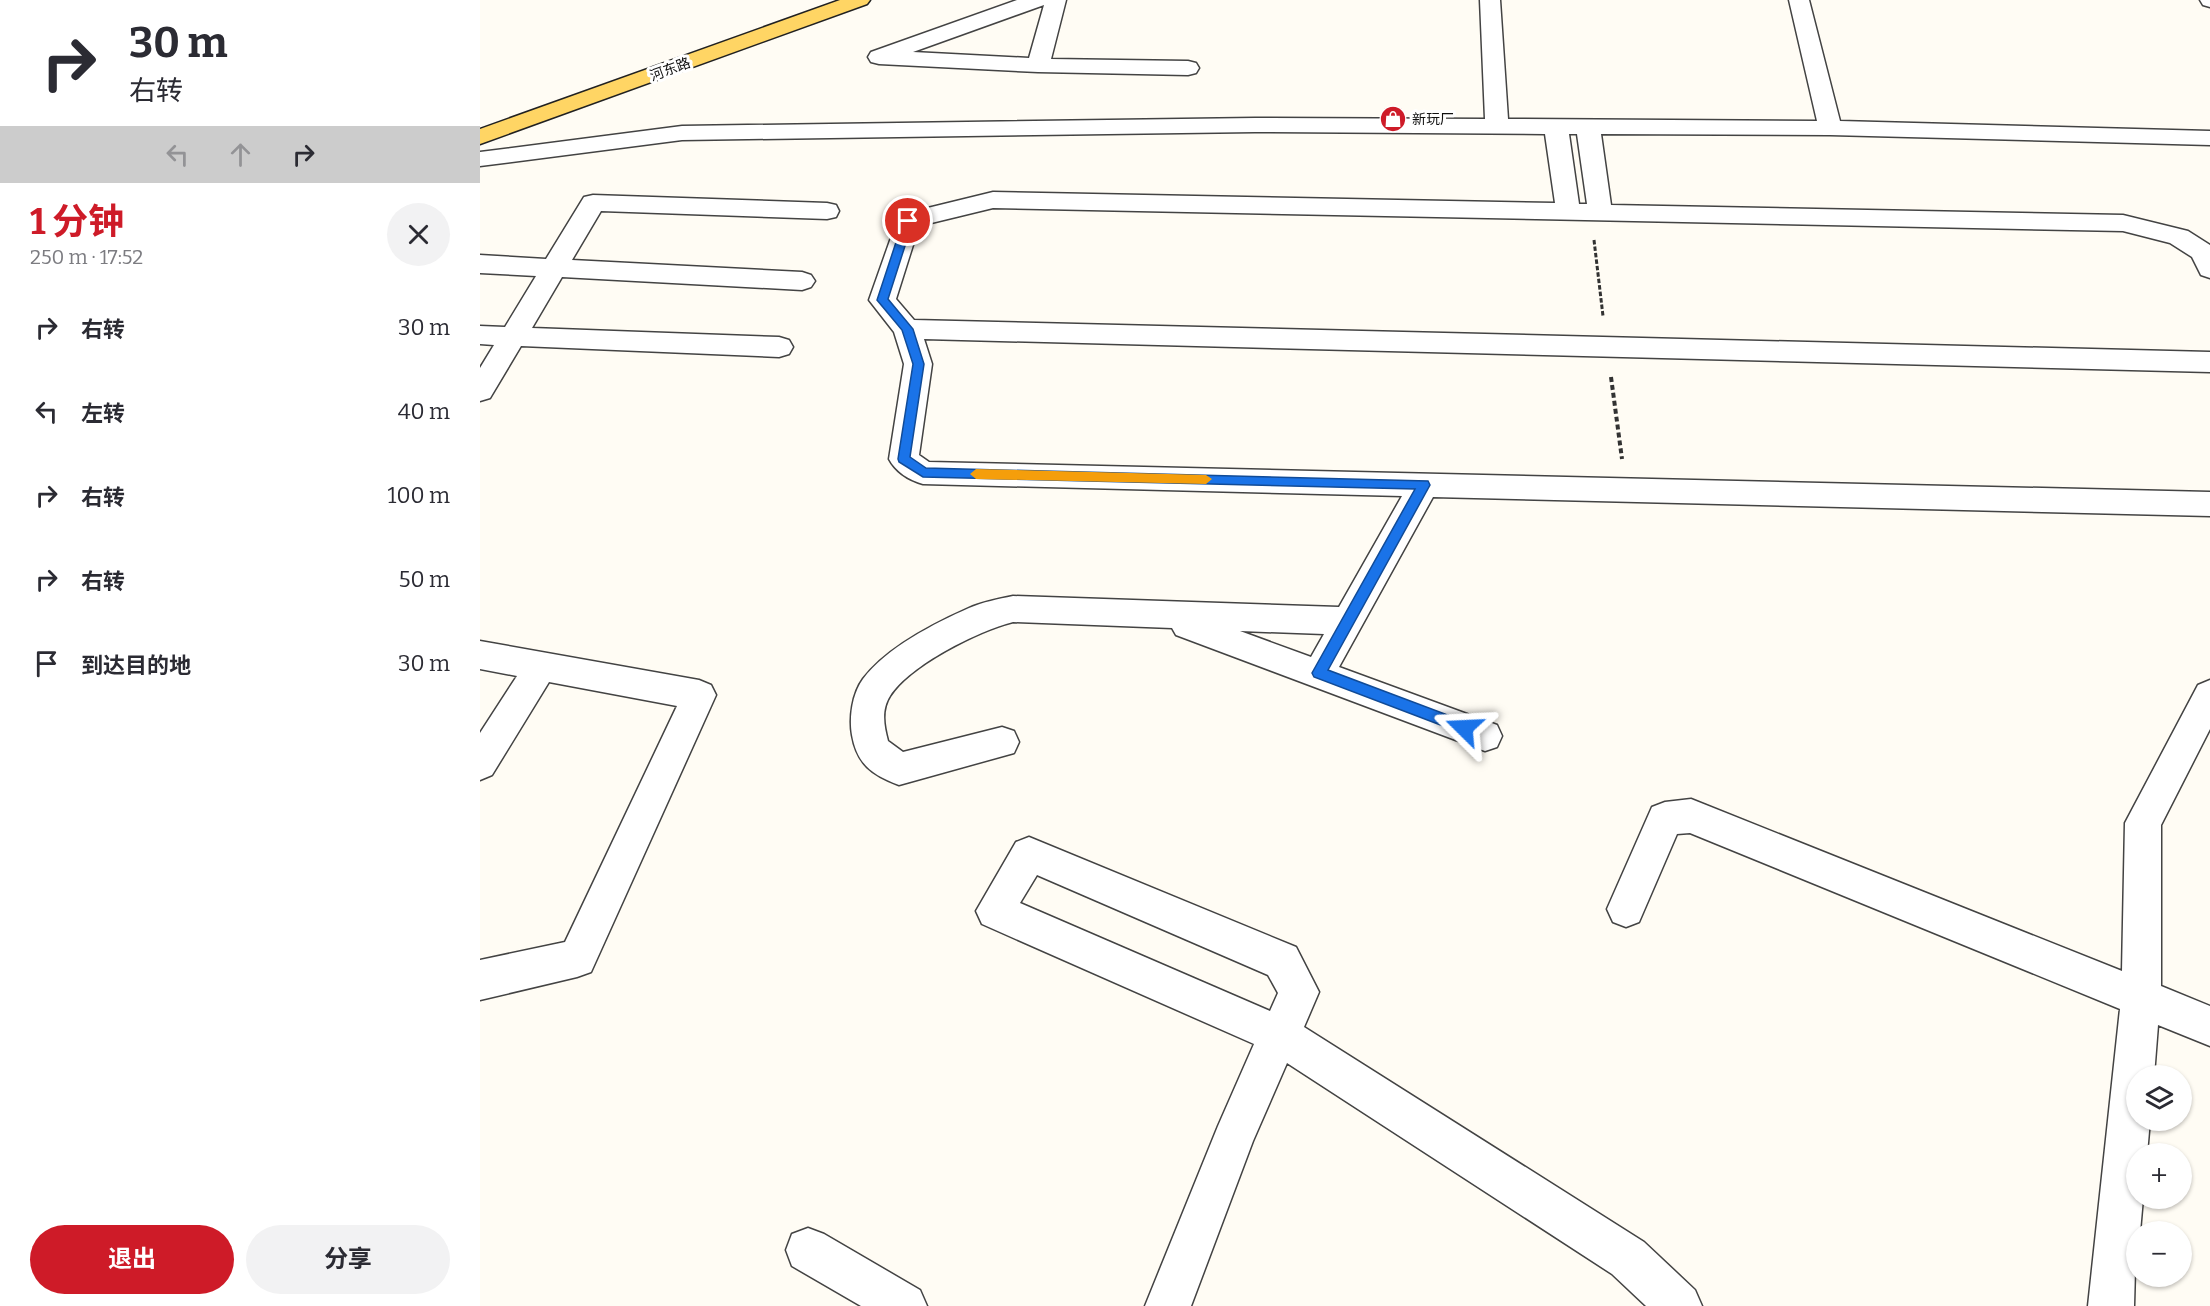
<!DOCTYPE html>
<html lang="zh">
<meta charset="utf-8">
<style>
body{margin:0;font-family:Bitter,"Noto Sans SC",serif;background:#f2f2f3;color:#2b2b33;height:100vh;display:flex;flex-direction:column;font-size:22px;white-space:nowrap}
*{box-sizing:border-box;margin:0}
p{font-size:20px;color:#7c7c81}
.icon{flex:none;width:33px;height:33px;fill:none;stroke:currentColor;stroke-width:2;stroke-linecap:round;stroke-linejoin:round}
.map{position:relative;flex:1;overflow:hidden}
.sheet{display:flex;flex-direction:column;background:#fff;width:480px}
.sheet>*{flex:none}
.guide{background:#fff;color:#2b2b33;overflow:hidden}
.fabs{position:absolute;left:1646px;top:1065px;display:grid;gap:12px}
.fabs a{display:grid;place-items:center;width:66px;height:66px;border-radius:50%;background:#fff;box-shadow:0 2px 4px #0004;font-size:30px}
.pin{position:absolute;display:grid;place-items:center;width:51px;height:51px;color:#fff;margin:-26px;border:3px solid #fff;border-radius:50%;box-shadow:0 2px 6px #0007}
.me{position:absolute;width:66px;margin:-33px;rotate:291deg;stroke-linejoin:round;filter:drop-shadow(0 0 4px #0008)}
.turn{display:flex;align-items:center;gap:21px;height:126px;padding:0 30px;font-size:27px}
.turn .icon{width:78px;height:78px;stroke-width:2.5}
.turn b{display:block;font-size:42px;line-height:51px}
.lanes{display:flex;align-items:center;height:57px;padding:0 30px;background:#0003;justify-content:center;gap:30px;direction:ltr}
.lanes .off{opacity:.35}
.round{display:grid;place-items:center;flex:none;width:63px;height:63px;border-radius:32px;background:#f2f2f3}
.overview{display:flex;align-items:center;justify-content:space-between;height:102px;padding:0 30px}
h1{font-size:36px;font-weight:700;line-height:45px;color:#ce1b28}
.primary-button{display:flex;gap:12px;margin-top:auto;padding:12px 30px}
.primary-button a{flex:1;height:69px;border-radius:36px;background:#ce1b28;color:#fff;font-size:24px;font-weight:700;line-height:69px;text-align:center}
.primary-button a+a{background:#f2f2f3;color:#2b2b33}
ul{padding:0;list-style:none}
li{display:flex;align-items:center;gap:18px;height:84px;padding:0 30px}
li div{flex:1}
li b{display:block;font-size:22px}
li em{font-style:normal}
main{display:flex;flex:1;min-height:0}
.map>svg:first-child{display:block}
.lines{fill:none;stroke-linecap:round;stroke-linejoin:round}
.minor-casing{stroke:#434343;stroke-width:3}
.major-casing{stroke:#212121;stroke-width:3}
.path-far1{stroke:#323232;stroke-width:3;stroke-dasharray:4.5 2;stroke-linecap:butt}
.path{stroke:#323232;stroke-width:4;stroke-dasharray:5 3;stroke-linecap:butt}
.minor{fill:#fff;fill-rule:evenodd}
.major{fill:#ffd564;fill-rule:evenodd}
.route{fill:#1a73e8;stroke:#114b97;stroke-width:1.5}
.slow{fill:#f59e0b}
.labels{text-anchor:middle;stroke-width:6;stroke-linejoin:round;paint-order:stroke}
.far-street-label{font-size:14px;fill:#101010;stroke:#fff}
.far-poi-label{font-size:14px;fill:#101010;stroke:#fff;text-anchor:start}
</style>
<main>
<section class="sheet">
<div class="guide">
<div class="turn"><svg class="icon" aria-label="right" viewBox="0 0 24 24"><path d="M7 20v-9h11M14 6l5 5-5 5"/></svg><div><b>30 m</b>右转</div></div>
<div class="lanes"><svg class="icon off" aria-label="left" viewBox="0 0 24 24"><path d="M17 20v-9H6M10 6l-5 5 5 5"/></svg><svg class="icon off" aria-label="ahead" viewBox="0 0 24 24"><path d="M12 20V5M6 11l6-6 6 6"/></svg><svg class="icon" aria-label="right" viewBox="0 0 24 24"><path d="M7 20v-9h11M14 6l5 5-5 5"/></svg></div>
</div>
<div class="overview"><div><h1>1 分钟</h1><p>250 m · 17:52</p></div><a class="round"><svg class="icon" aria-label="close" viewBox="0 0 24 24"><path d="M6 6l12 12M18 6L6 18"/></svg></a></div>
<ul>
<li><svg class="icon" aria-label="right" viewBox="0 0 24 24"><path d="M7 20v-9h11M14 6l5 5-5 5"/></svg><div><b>右转</b></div><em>30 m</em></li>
<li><svg class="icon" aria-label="left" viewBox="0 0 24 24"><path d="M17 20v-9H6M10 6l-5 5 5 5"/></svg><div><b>左转</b></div><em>40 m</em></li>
<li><svg class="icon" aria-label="right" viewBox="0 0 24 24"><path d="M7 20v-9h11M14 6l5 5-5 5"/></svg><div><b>右转</b></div><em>100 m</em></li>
<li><svg class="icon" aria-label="right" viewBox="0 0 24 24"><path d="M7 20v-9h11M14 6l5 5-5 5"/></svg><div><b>右转</b></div><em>50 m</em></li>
<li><svg class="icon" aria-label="arrive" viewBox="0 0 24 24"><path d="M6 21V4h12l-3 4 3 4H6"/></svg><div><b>到达目的地</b></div><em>30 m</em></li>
</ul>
<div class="primary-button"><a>退出</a><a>分享</a></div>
</section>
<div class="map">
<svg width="1730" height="1306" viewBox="0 0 1730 1306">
<rect width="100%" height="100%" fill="#fffcf4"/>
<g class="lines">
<g class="minor-casing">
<path id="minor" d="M537,0H586L571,59L708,61L716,63L719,68L716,73L708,75L558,72L399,64L391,62L388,57L391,52ZM564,5L549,58L433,52Z
M1000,0H1020L1028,119L1337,121L1309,0H1329L1360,121L1730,131V145L1350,135L1121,134L1131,205L1643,215L1708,231L1730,245V278L1721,275L1712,257L1690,243L1643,231L513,208L439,226L416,299L434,320L1730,352V372L444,339L452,364L439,455L449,462L1730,492V516L953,497L859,667L1017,725L1022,736L1017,747L1005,751L696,635L692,628L533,622C498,631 430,665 410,696C401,710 404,726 408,741L423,752L522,727L534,731L539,742L534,753L419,785C392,775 377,764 372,735C369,718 372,694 383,679C406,648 455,623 489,608C503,602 518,599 533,596L859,607L922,496L443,484C429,480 416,472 409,459L424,364L414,332L389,300L419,215L513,192L1075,203L1065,134L775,132L202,140L0,166V152L202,126L775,118L1005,119ZM1089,134H1097L1107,204H1099ZM760,631L844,634L831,657Z
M1720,0H1730V7L1723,5Z
M113,195L347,203L356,205L359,211L356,217L347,219L121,211L92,260L322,272L331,275L335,281L331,287L322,290L82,277L52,328L299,337L309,340L313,347L309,354L299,357L41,346L10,398L0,401V368L14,345L0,344V326L25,327L56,276L0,273V255L66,259L104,197Z
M0,641L219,680L231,685L236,695L111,972L97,977L0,1000V960L85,942L197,706L69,682L12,775L0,780V733L37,676L0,669Z
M1730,680V729L1681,825V986L1730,1006V1046L1678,1025L1674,1076H1656V1120H1670L1667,1154H1656V1198H1663L1660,1232H1656L1654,1306H1608L1640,1009L1210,833L1197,834L1159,922L1146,927L1133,922L1127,909L1172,807L1185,802L1211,799L1642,971L1645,823L1718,685Z
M549,837L816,947L839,992L824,1027L1164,1242L1215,1290L1222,1306H1166L1132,1274L807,1063L773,1141L711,1306H665L738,1126L774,1044L502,924L496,911L536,842ZM557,875L788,975L798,993L790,1011L540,903Z
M328,1228L344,1234L440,1290L447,1306H381L312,1266L306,1250L312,1234Z"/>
</g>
<g class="major-casing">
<path id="major" d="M360,0H390L387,4L0,144V129Z"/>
</g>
<path class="path-far1" d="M1114,240L1123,316"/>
<path class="path" d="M1131,377L1142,459"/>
<use href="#minor" class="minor"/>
<use href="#major" class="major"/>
</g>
<path class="route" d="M428,218L433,221L408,299L433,329L444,364L430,457L446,468L948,481L950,485L848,670L989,723L991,728L989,732L984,734L979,732L834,677L832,673L935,489L443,477L419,462L418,459L433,364L422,330L397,300L423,221Z"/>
<path class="slow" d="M496,469L726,475L732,479L726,484L496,479L490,474Z"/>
<defs>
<g id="shop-disc" transform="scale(1.35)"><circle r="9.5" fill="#ce1b28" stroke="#fff"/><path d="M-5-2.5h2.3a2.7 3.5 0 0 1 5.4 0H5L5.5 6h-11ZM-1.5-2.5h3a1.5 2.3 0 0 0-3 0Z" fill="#fff"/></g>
</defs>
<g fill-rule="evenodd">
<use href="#shop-disc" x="913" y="119"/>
</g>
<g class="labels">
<g class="far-street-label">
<text transform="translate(190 69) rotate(-20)" y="5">河东路</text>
</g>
<g class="far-poi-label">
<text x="932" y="124">新玩厂</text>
</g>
</g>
</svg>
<div class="fabs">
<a><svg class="icon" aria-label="layers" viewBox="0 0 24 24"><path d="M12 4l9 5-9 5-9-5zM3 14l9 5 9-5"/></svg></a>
<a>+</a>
<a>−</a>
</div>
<div class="pin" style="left:428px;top:221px;background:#d93025"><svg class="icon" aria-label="arrive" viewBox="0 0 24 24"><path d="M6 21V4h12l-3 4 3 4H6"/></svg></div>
<svg class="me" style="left:984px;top:728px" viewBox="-20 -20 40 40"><path d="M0-17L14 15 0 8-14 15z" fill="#1a73e8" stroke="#fff" stroke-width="4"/></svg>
</div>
</main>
